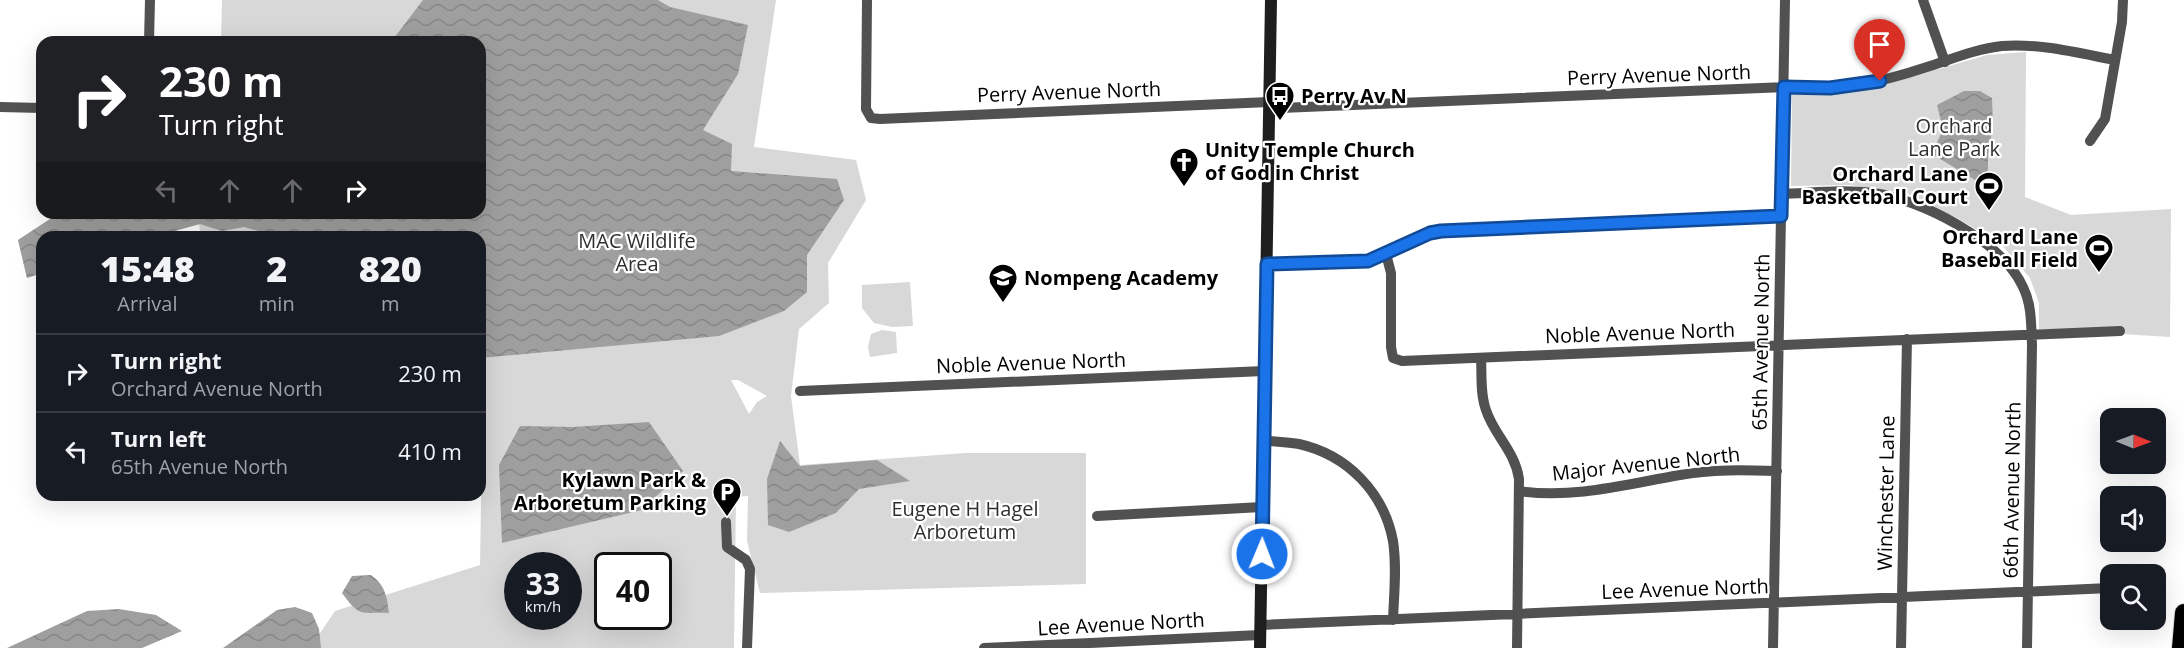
<!DOCTYPE html>
<style>
body{margin:0;font-family:"Open Sans",sans-serif;background:#242831;color:#f1f3f6;height:100vh;display:flex;flex-direction:column;font-size:22px;white-space:nowrap}
*{box-sizing:border-box;margin:0}
p{font-size:20px;color:#9ea1a6}
.icon{flex:none;width:33px;height:33px;fill:none;stroke:currentColor;stroke-width:2;stroke-linecap:round;stroke-linejoin:round}
.map{position:relative;flex:1;overflow:hidden}
.sheet{position:absolute;left:36px;top:231px;width:450px;height:270px;display:flex;flex-direction:column;background:#171b24;border-radius:18px;box-shadow:0 6px 24px #0002}
.sheet>*{flex:none}
.top-card{position:absolute;left:36px;top:36px;width:450px;height:183px;border-radius:18px;box-shadow:0 6px 24px #0002;background:#202124;color:#fff;overflow:hidden}
.needle{width:39px;rotate:91deg}
.tools{position:absolute;left:2100px;top:408px;display:grid;gap:12px}
.tools a{display:grid;place-items:center;width:66px;height:66px;border-radius:12px;background:#171b24;box-shadow:0 6px 24px #0002;font-size:30px}
.speed{position:absolute;left:504px;top:552px;display:flex;gap:12px;font-size:30px;font-weight:700;text-align:center}
.speed>*{display:grid;place-content:center;width:78px;height:78px;border-radius:50%;background:#171b24;box-shadow:0 6px 24px #0002;line-height:1}
.speed small{font-size:15px;font-weight:400}
.speed .limit{border:3px solid #111;border-radius:9px;background:#fff;color:#111}
.pin{position:absolute;display:grid;place-items:center;width:51px;height:51px;color:#fff;margin:-62px -26px;border-radius:50% 50% 50% 0;rotate:-45deg;box-shadow:0 0 6px #0007}
.pin .icon{rotate:45deg}
.me{position:absolute;width:66px;margin:-33px;rotate:1deg;stroke-linejoin:round;filter:drop-shadow(0 0 4px #0008)}
.turn{display:flex;align-items:center;gap:21px;height:126px;padding:0 24px;font-size:27px}
.turn .icon{width:78px;height:78px;stroke-width:2.5}
.turn b{display:block;font-size:42px;line-height:51px}
.lanes{display:flex;align-items:center;height:57px;padding:0 24px;background:#0003;justify-content:center;gap:30px;direction:ltr}
.lanes .off{opacity:.35}
.eta{display:flex;justify-content:space-evenly;align-items:center;height:102px;text-align:center}
.eta b{font-size:36px;font-weight:800;line-height:42px}
ul{padding:0;list-style:none}
li{display:flex;align-items:center;gap:18px;height:78px;padding:0 24px;border-top:2px solid #363941}
li div{flex:1}
li b{display:block;font-size:22px}
li em{font-style:normal}
.map>svg:first-child{display:block}
.park{fill:#d8d8d8;fill-rule:evenodd}
.water{fill:url(#water-waves)}
.lines{fill:none;stroke-linecap:round;stroke-linejoin:round}
.highway-casing{stroke:#dbdbdb;stroke-width:20}
.street{stroke:#515151;stroke-width:10}
.secondary{stroke:#1e1e1e;stroke-width:12}
.highway{stroke:#000;stroke-width:18}
.route-casing{stroke:#114b97;stroke-width:15}
.route{stroke:#1a73e8;stroke-width:10}
.labels{text-anchor:middle;stroke-width:4.5;stroke-linejoin:round;paint-order:stroke}
.street-label{font-size:20px;fill:#000;stroke:#fff}
.poi-label{font-size:20px;font-weight:bold;fill:#000;stroke:#fff;text-anchor:start}
.park-label{font-size:20px;fill:#2f2f2f;stroke:#fff}
</style>
<div class="map">
<svg width="2184" height="648" viewBox="0 0 2184 648">
<defs>
<pattern id="water-waves" width="16" height="10" patternUnits="userSpaceOnUse" patternTransform="scale(1.5)"><rect width="16" height="10" fill="#9f9f9f"/><path d="M0 5q4-4 8 0t8 0" fill="none" stroke="#878787"/></pattern>
</defs>
<rect width="100%" height="100%" fill="#fff"/>
<path class="park" d="M222,0H776L754,147L856,160L866,200L828,263L829,303L799,329L791,396L800,465L966,453H1086V584L760,593L747,541L748,496L736,497L734,648H310L335,611L480,565L483,380H480V237H201L199,224L153,237H42V273L27,278L18,240L60,213H480V42H221ZM731,380H738L767,396L757,402L749,414ZM518,566H568V616H518ZM608,566H658V616H608Z
M2026,52L2025,197L2071,215L2171,209L2170,337L2039,329V303L2030,278L2001,244L1957,218L1906,193L1849,185L1791,186L1792,95L1866,90L1987,55Z
M910,282L913,326L892,327L874,323L862,308V285Z
M882,330L896,332L897,353L870,357L868,347L871,334Z"/>
<path class="water" d="M423,0H658L670,7L748,25L738,74L703,130L732,144L731,171L837,179L844,200L807,255V292L784,311L719,336L480,358V237H266L258,231L244,227L222,231L200,224L153,237H42V273L27,278L18,240L59,213H480V42H391Z
M1964,91H1980L1992,98L1993,127L1988,154V170L1980,183L1932,154L1943,129L1937,105Z
M649,422L683,471L642,510L502,543L499,465L520,426L573,427Z
M780,441L800,466L877,460L910,481L859,489L836,513L789,532L768,525L767,479Z
M371,575C385,585 387,596 389,613C361,612 360,618 342,593L352,576Z
M295,607L312,613L319,629L321,648H223L277,610Z
M119,609L156,615L182,631L142,648H7L87,611Z"/>
<g class="lines">
<g class="highway-casing">
<path id="highway" d="M2181,648L2184,613"/>
</g>
<path class="street" d="M867,0L866,109L871,118L880,119L1269,102
M1923,0L1945,62
M149,42L150,0
M0,107L42,108
M1269,110L1281,108L1784,87C1832,94 1882,82 1927,67C1952,59 1976,49 2002,46C2039,43 2078,53 2115,60
M2090,141L2105,119L2122,22L2123,0
M1781,194C1812,193 1843,189 1873,193C1921,199 2002,241 2023,287C2032,305 2031,325 2032,345L2027,648
M1386,254L1391,273V347L1393,358L1402,361L2120,331
M1267,264L1352,263L1368,261L1430,233L1441,231L1781,216
M1481,358C1482,375 1480,394 1486,410C1494,435 1515,451 1519,479L1517,648
M800,391L1264,371
M1263,440C1275,442 1287,442 1299,444C1348,455 1384,493 1393,541C1397,567 1394,594 1393,620
M1519,491C1574,499 1627,484 1680,475C1712,469 1744,470 1777,471
M1097,516L1262,507
M726,522L727,547L746,560L750,569L747,648
M1260,625L2110,588
M984,648L1260,635
M1773,648L1785,0
M1901,648L1907,339"/>
<path class="secondary" d="M1260,648L1271,0"/>
<use href="#highway" class="highway"/>
</g>
<g class="lines">
<g class="route-casing">
<path id="route" d="M1262,554L1267,264L1368,261L1430,233L1441,231L1781,216L1784,87L1830,88L1880,81"/>
</g>
<use href="#route" class="route"/>
</g>
<defs>
<g id="bus-pin" transform="scale(1.5)"><path d="M0 17L-7.5 6A9.5 9.5 0 1 1 7.5 6Z" fill="#000" stroke="#fff"/><path d="M-5-6H5V4H4V6H2V4H-2V6H-4V4H-5ZM-3.5-4V0h7V-4ZM-3.5 1.2v1.5H-2V1.2ZM2 1.2v1.5H3.5V1.2Z" fill="#fff"/></g>
<g id="church-pin" transform="scale(1.5)"><path d="M0 17L-7.5 6A9.5 9.5 0 1 1 7.5 6Z" fill="#000" stroke="#fff"/><path d="M-1.2-6h2.4v3.5h3.3v2.4h-3.3V6h-2.4V-.1h-3.3v-2.4h3.3Z" fill="#fff"/></g>
<g id="stadium-pin" transform="scale(1.5)"><path d="M0 17L-7.5 6A9.5 9.5 0 1 1 7.5 6Z" fill="#000" stroke="#fff"/><path d="M0-5a6.5 5 0 1 0 0 10a6.5 5 0 1 0 0-10ZM-3.5-1.8h7v3.6h-7Z" fill="#fff"/></g>
<g id="school-pin" transform="scale(1.5)"><path d="M0 17L-7.5 6A9.5 9.5 0 1 1 7.5 6Z" fill="#000" stroke="#fff"/><path d="M0-5L7-2L0 1L-7-2ZM-4 1L0 2.5L4 1V4Q0 6-4 4Z" fill="#fff"/></g>
<g id="parking-pin" transform="scale(1.5)"><path d="M0 17L-7.5 6A9.5 9.5 0 1 1 7.5 6Z" fill="#000" stroke="#fff"/><path d="M-3.5-5.5H1a3.5 3.5 0 0 1 0 7H-1V5.5H-3.5ZM-1-3.4V-.6H.8a1.4 1.4 0 0 0 0-2.8Z" fill="#fff"/></g>
</defs>
<g fill-rule="evenodd">
<use href="#bus-pin" x="1280" y="96"/>
<use href="#church-pin" x="1184" y="162"/>
<use href="#stadium-pin" x="1989" y="186"/>
<use href="#stadium-pin" x="2099" y="248"/>
<use href="#school-pin" x="1003" y="278"/>
<use href="#parking-pin" x="727" y="492"/>
</g>
<g class="labels">
<g class="street-label">
<text transform="translate(1659 75) rotate(-2)" y="7">Perry Avenue North</text>
<text transform="translate(1069 92) rotate(-2)" y="7">Perry Avenue North</text>
<text transform="translate(1640 333) rotate(-2)" y="7">Noble Avenue North</text>
<text transform="translate(1761 342) rotate(-89)" y="7">65th Avenue North</text>
<text transform="translate(1031 363) rotate(-2)" y="7">Noble Avenue North</text>
<text transform="translate(1646 464) rotate(-6)" y="7">Major Avenue North</text>
<text transform="translate(2012 490) rotate(-89)" y="7">66th Avenue North</text>
<text transform="translate(1886 493) rotate(-89)" y="7">Winchester Lane</text>
<text transform="translate(1685 589) rotate(-2)" y="7">Lee Avenue North</text>
<text transform="translate(1121 624) rotate(-3)" y="7">Lee Avenue North</text>
</g>
<g class="poi-label">
<text x="1301" y="103">Perry Av N</text>
<text x="1205" y="157">Unity Temple Church<tspan x="1205" dy="23">of God in Christ</tspan></text>
<text x="1968" y="181" text-anchor="end">Orchard Lane<tspan x="1968" dy="23">Basketball Court</tspan></text>
<text x="2078" y="244" text-anchor="end">Orchard Lane<tspan x="2078" dy="23">Baseball Field</tspan></text>
<text x="1024" y="285">Nompeng Academy</text>
<text x="706" y="487" text-anchor="end">Kylawn Park &amp;<tspan x="706" dy="23">Arboretum Parking</tspan></text>
</g>
<g class="park-label">
<text x="1954" y="133">Orchard<tspan x="1954" dy="23">Lane Park</tspan></text>
<text x="637" y="248">MAC Wildlife<tspan x="637" dy="23">Area</tspan></text>
<text x="965" y="516">Eugene H Hagel<tspan x="965" dy="23">Arboretum</tspan></text>
</g>
</g>
</svg>
<div class="tools">
<a><svg class="needle" viewBox="-14 -14 28 28"><path d="M0-13l5 13h-10z" fill="#e53935"/><path d="M0 13l5-13h-10z" fill="#9ea1a6"/></svg></a>
<a><svg class="icon" aria-label="sound" viewBox="0 0 24 24"><path d="M4 9h4l5-4v14l-5-4H4zM17 9q2 3 0 6"/></svg></a>
<a><svg class="icon" aria-label="search" viewBox="0 0 24 24"><circle cx="10" cy="10" r="6"/><path d="M15 15l6 6"/></svg></a>
</div>
<div class="speed"><div>33<small>km/h</small></div><div class="limit">40</div></div>
<div class="pin" style="left:1880px;top:81px;background:#d93025"><svg class="icon" aria-label="arrive" viewBox="0 0 24 24"><path d="M6 21V4h12l-3 4 3 4H6"/></svg></div>
<svg class="me" style="left:1262px;top:554px" viewBox="-20 -20 40 40"><circle r="17" fill="#1a73e8" stroke="#fff" stroke-width="3"/><path d="M0-11L8 9 0 5-8 9z" fill="#fff"/></svg>
<div class="top-card">
<div class="turn"><svg class="icon" aria-label="right" viewBox="0 0 24 24"><path d="M7 20v-9h11M14 6l5 5-5 5"/></svg><div><b>230 m</b>Turn right</div></div>
<div class="lanes"><svg class="icon off" aria-label="left" viewBox="0 0 24 24"><path d="M17 20v-9H6M10 6l-5 5 5 5"/></svg><svg class="icon off" aria-label="ahead" viewBox="0 0 24 24"><path d="M12 20V5M6 11l6-6 6 6"/></svg><svg class="icon off" aria-label="ahead" viewBox="0 0 24 24"><path d="M12 20V5M6 11l6-6 6 6"/></svg><svg class="icon" aria-label="right" viewBox="0 0 24 24"><path d="M7 20v-9h11M14 6l5 5-5 5"/></svg></div>
</div>
<section class="sheet">
<div class="eta">
<div><b>15:48</b><p>Arrival</p></div>
<div><b>2</b><p>min</p></div>
<div><b>820</b><p>m</p></div>
</div>
<ul>
<li><svg class="icon" aria-label="right" viewBox="0 0 24 24"><path d="M7 20v-9h11M14 6l5 5-5 5"/></svg><div><b>Turn right</b><p>Orchard Avenue North</p></div><em>230 m</em></li>
<li><svg class="icon" aria-label="left" viewBox="0 0 24 24"><path d="M17 20v-9H6M10 6l-5 5 5 5"/></svg><div><b>Turn left</b><p>65th Avenue North</p></div><em>410 m</em></li>
</ul>
</section>
</div>
